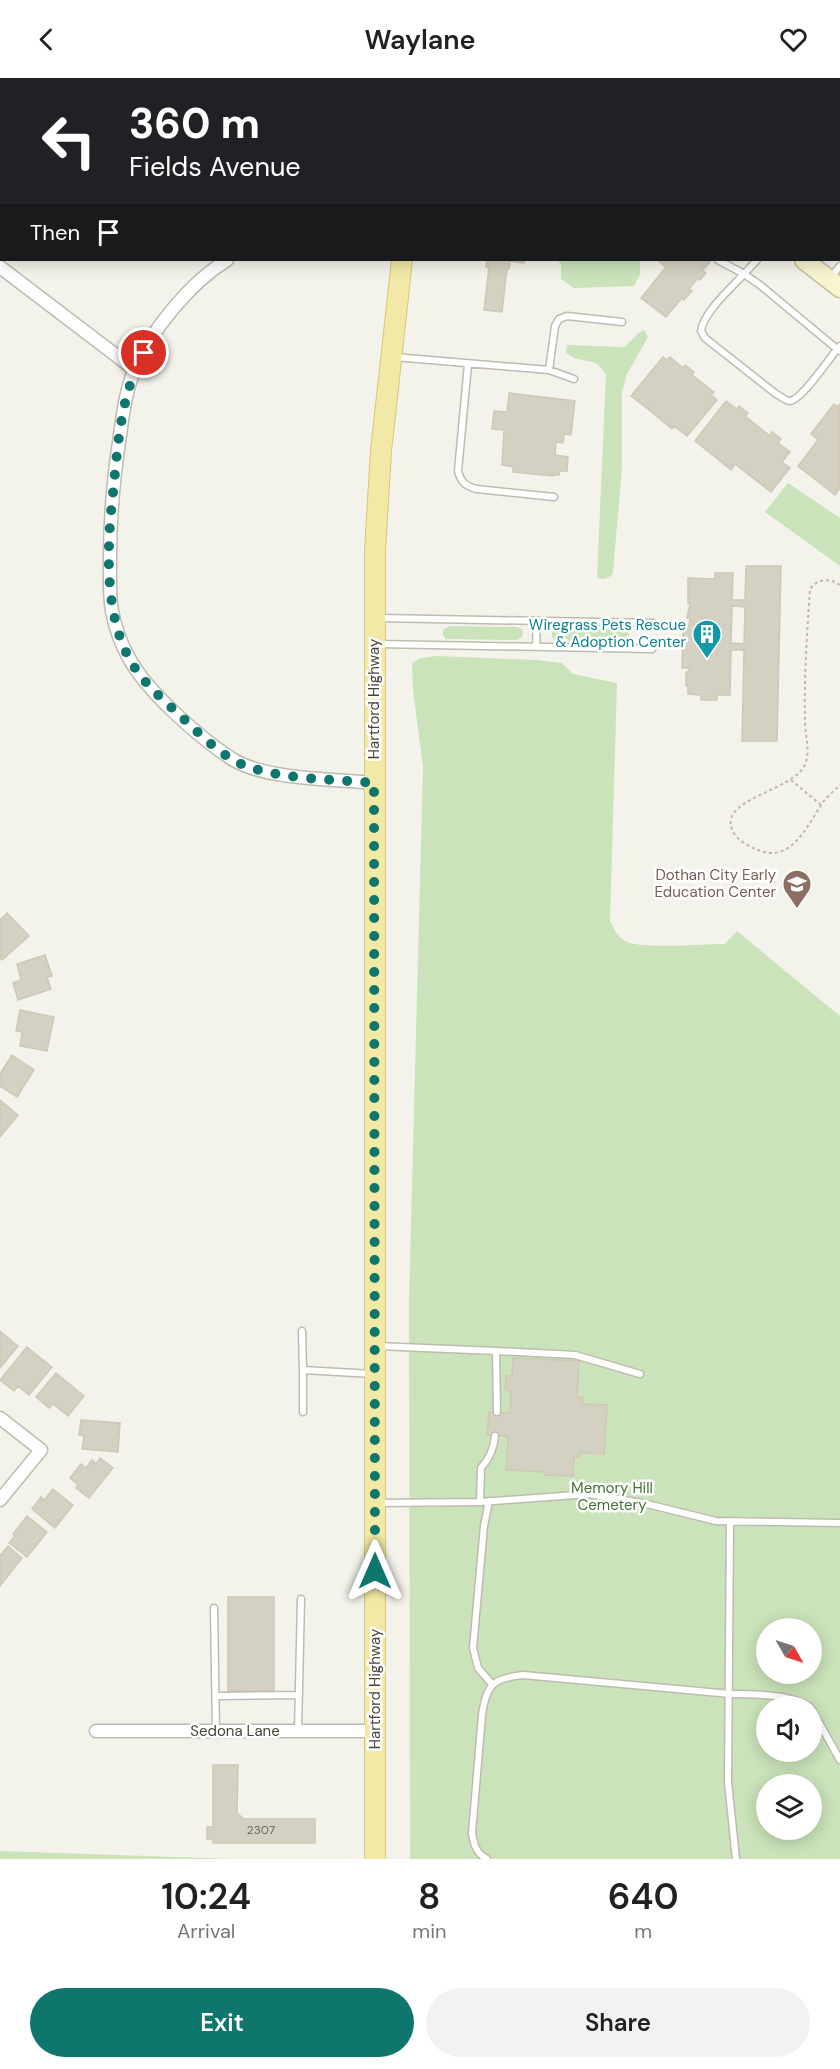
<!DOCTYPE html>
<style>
body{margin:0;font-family:"DM Sans",sans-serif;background:#f2f2f2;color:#202124;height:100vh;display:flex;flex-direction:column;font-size:22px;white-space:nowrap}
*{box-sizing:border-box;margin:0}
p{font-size:20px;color:#757577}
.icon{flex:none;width:33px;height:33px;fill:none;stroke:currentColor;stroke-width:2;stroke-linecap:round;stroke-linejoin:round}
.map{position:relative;height:1781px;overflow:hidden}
.panel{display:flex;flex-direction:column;background:#fff;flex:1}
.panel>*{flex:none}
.guide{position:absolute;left:0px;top:0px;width:840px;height:183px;box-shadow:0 3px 15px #0003;background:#202124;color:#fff;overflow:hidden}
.needle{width:39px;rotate:129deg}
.tools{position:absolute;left:756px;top:1540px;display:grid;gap:12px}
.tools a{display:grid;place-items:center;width:66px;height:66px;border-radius:50%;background:#fff;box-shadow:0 3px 15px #0003;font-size:30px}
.pin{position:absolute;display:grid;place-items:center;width:51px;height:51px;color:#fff;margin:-26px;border:3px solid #fff;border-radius:50%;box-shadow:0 2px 6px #0007}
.me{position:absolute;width:66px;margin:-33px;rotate:0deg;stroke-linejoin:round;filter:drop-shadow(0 0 4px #0008)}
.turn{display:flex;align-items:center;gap:21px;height:126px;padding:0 30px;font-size:27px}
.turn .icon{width:78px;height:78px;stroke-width:2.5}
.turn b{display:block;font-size:42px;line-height:51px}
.then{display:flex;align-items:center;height:57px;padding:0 30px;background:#0003;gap:12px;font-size:22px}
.eta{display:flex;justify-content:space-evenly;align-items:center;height:102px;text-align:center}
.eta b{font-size:36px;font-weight:600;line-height:42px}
.primary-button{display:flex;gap:12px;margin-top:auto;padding:12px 30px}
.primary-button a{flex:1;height:69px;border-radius:36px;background:#0f766e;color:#fff;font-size:24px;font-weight:600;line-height:69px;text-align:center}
.primary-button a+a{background:#f2f2f2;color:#202124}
header{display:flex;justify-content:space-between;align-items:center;height:78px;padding:0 30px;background:#fff;font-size:27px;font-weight:600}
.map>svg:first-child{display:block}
.green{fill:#cae3ba;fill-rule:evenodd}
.building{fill:#d4d0c2;stroke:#cec8b6;stroke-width:1.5;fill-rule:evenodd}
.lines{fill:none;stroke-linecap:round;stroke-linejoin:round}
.service-casing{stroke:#bebbaf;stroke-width:9}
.minor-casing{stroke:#bebbaf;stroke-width:15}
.tertiary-casing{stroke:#bebbaf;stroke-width:20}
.secondary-casing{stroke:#c5c19a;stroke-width:21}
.primary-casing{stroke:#d6c877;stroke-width:22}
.path{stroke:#beb9a2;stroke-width:2;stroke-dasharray:3 3;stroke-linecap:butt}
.service{stroke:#fff;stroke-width:6}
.minor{stroke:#fff;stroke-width:12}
.tertiary{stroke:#fff;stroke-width:16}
.secondary{stroke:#f8f5d1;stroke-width:18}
.primary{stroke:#f2e9a6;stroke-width:20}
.route{stroke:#0f766e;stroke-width:10;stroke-dasharray:0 18}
.labels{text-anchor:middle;stroke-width:5;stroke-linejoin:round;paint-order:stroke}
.number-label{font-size:12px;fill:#6a675c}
.culture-label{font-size:15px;fill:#0d838f;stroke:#fff;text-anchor:end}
.street-label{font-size:15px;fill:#47443a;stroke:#fff}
.education-label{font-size:15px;fill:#785e54;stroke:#fff;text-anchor:end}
.park-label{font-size:15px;fill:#427334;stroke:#fff}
</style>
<header><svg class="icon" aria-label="back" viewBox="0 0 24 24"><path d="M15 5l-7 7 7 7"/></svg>Waylane<svg class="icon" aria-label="heart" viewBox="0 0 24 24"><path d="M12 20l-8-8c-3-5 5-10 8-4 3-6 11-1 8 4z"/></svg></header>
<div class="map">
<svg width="840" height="1781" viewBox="0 0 840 1781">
<rect width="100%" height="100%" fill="#f4f3eb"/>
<path class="green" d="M557,182H640V197L634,208L574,210L561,201V186Z
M644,252L648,259L627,296L622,314V390L613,494L611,498L604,501L597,500L606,296L596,285L574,280L566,275L567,267L624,269C632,263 635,256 644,252Z
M788,405L840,440V488L765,434Z
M449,548L517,549L522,551L523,556L521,560L517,562L446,561L443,557V552Z
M558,550L622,551L627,553L629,557L627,562L622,564L555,563L552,559V554Z
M437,578L536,582L562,585L573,596L617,605L610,843C614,851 618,860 627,864C646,871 702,866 725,866L737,853L840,938V1781H410L409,1222L423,689L413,612L412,585L421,580ZM766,1551H812V1596H766ZM766,1629H812V1674H766ZM766,1707H812V1752H766Z
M0,1773L235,1781H0Z"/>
<path class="building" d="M487,182H525L524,185L510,183L509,191H507L502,234L484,232L489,189H486Z
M657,182H708L710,184L703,192L706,195L700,202L698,200L689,211L692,213L684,222L682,220L666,239L641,220L666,189Z
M663,279L667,282L670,279L683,290L685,287L694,294L692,297L714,314L711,317L717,322L687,358L674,348L672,351L649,332L651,330L650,329L648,331L631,318Z
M509,315L575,323L571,357L564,356L563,365L556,364L555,377L568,379L567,393H560L559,397H553V398L513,394V389L502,387L504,352L492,351L494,333L507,334Z
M726,323L737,331L739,328L748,335L745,338L770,358L772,354L781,361L778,365L790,374L782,384L790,390L771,414L735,386L731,392L695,363Z
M834,326L838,329L840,326V410L835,417L798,388L818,362L811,356Z
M746,488H781L777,663H742L744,572H731L730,617H717V622H701V617L688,616V608H686V594H689V590H682L683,547H689L690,540H687L690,525H688V500L715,501V495H733L732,522H745ZM732,528L745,529L744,566L731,565Z
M7,835L29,858L2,882L0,880V842Z
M45,877L52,898L47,899L51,911L18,922L13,905L21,902L17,886Z
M20,932L54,939L47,973L20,968L22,954L16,953Z
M12,977L34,992L17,1019L0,1008V996Z
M0,1022L18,1037L0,1059Z
M0,1253L18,1268L0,1290Z
M27,1269L52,1289L29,1317L18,1308L14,1313L0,1302Z
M513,1280L579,1283L577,1319H583L582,1326L607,1327L604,1376L580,1374L579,1380L574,1379L573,1398L545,1397V1394L506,1392L508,1358L487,1357L489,1334L510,1335L511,1313L505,1312L506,1298H512Z
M56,1295L84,1318L68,1338L53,1326L49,1330L36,1319Z
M81,1342L120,1345L118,1374L82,1371L84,1358L79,1357Z
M100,1380L113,1390L89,1420L76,1410L78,1407L70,1400L81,1386L86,1390L92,1382L96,1386Z
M53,1411L73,1427L55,1450L32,1431L41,1419L44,1422Z
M27,1438L47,1454L27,1479L9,1465L15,1458L13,1456Z
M8,1468L22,1480L0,1508V1478Z
M228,1519H274V1613H228Z
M213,1687H238L237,1735L244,1741H315V1765H213V1761H207V1749H213Z"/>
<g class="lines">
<g class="service-casing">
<path id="service" d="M19,0L21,2
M336,2V0
M719,2L722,0
M760,2L762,0
M0,35L2,36
M718,182L744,196C731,210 703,235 701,253L705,260L776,316C780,318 785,322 789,323C801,323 829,281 837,271L840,273
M757,182L744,196L760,207L837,271L840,268
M831,199L840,188
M394,279L549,292L574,301
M468,286L458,393C461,404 465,408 477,411L554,419
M549,292L555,248L559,241L567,238L622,244
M378,540L653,545
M378,566L652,571
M536,569L537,543
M302,1253L303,1292
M377,1268L496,1273L497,1334
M496,1273L575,1277L640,1296
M303,1334V1292L373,1296
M489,1423L484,1448L473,1570L478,1590L492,1606
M480,1424L589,1416L647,1426L716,1443L840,1445
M377,1425L480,1424L481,1390C490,1380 494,1371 495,1358
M730,1443L728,1704L736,1781
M214,1530L216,1653
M216,1618L299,1617
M812,1632L840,1682
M298,1653L301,1521
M487,1781C476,1775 474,1767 472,1755L482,1637C486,1607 493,1600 523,1597C589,1603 654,1609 720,1615C750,1618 783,1613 810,1629"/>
</g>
<g class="minor-casing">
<path id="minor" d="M227,182C191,204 151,252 135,291C126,311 123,335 120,357C114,397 110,438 110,479C110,497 109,515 112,533C115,549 121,566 129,580C147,614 200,660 232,681C266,702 333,701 374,705
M0,189L134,291
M0,1340L41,1372L0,1422
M96,1653H375"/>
</g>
<g class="tertiary-casing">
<path id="tertiary" d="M116,2L117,0
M0,147L2,145"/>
</g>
<g class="secondary-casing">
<path id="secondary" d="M578,0L580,2
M804,182L840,210"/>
</g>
<g class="primary-casing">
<path id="primary" d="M421,2V0
M375,1781V473L381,373L402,182"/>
</g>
<path class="path" d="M840,507C830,500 818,500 810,511C807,555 804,599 805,643C805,657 810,671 806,684C798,714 710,720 735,757C741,764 750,769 758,772C790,786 807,749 821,727C826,719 834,713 840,707
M791,702L821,727"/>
<use href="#service" class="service"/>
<use href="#minor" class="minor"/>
<use href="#tertiary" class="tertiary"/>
<use href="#secondary" class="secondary"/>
<use href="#primary" class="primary"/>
</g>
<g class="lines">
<path class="route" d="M144,275C120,317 118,368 113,415C107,466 104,534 129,580C142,605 166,624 186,643C205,661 227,683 252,690C289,702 335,701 374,705L375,1493"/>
</g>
<defs>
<g id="building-pin" transform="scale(1.5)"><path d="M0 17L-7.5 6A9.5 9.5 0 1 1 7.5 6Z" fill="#0f9aa8" stroke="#fff"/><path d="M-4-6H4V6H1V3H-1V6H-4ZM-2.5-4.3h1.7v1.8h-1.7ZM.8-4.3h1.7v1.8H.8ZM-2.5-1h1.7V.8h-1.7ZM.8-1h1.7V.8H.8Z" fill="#fff"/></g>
<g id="school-pin" transform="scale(1.5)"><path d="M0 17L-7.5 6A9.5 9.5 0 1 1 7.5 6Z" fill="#8d6e63" stroke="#fff"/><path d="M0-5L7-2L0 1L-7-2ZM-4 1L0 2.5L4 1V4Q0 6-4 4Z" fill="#fff"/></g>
</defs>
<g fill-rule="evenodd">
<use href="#building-pin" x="707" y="556"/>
<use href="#school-pin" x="797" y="806"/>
</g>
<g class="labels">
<g class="number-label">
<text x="261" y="1756">2307</text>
</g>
<g class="culture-label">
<text x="686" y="552">Wiregrass Pets Rescue<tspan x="686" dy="17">&amp; Adoption Center</tspan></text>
</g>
<g class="street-label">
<text transform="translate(374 621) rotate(-90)" y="5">Hartford Highway</text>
<text transform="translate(375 1611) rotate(-90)" y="5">Hartford Highway</text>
<text x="235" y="1658">Sedona Lane</text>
</g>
<g class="education-label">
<text x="776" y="802">Dothan City Early<tspan x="776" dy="17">Education Center</tspan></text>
</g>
<g class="park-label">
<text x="612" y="1415">Memory Hill<tspan x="612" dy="17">Cemetery</tspan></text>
</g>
</g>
</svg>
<div class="tools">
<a><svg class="needle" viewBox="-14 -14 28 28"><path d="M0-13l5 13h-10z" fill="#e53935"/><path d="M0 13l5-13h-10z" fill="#757577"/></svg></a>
<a><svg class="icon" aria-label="sound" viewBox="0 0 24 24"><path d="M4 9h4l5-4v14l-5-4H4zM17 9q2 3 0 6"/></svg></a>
<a><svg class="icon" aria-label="layers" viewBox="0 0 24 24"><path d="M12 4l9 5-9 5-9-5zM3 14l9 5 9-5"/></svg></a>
</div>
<div class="pin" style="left:144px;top:275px;background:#d93025"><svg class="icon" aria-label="arrive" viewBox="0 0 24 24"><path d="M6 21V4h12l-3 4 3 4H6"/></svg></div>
<svg class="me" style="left:375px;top:1493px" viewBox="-20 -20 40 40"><path d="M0-17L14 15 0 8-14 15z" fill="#0f766e" stroke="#fff" stroke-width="4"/></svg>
<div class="guide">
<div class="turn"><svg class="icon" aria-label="left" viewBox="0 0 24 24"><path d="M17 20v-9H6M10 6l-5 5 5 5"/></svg><div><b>360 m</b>Fields Avenue</div></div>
<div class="then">Then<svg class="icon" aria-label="arrive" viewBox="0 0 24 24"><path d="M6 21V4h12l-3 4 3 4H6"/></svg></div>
</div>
</div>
<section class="panel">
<div class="eta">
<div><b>10:24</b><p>Arrival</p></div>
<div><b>8</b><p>min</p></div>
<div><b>640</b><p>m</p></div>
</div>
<div class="primary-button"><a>Exit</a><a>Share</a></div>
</section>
